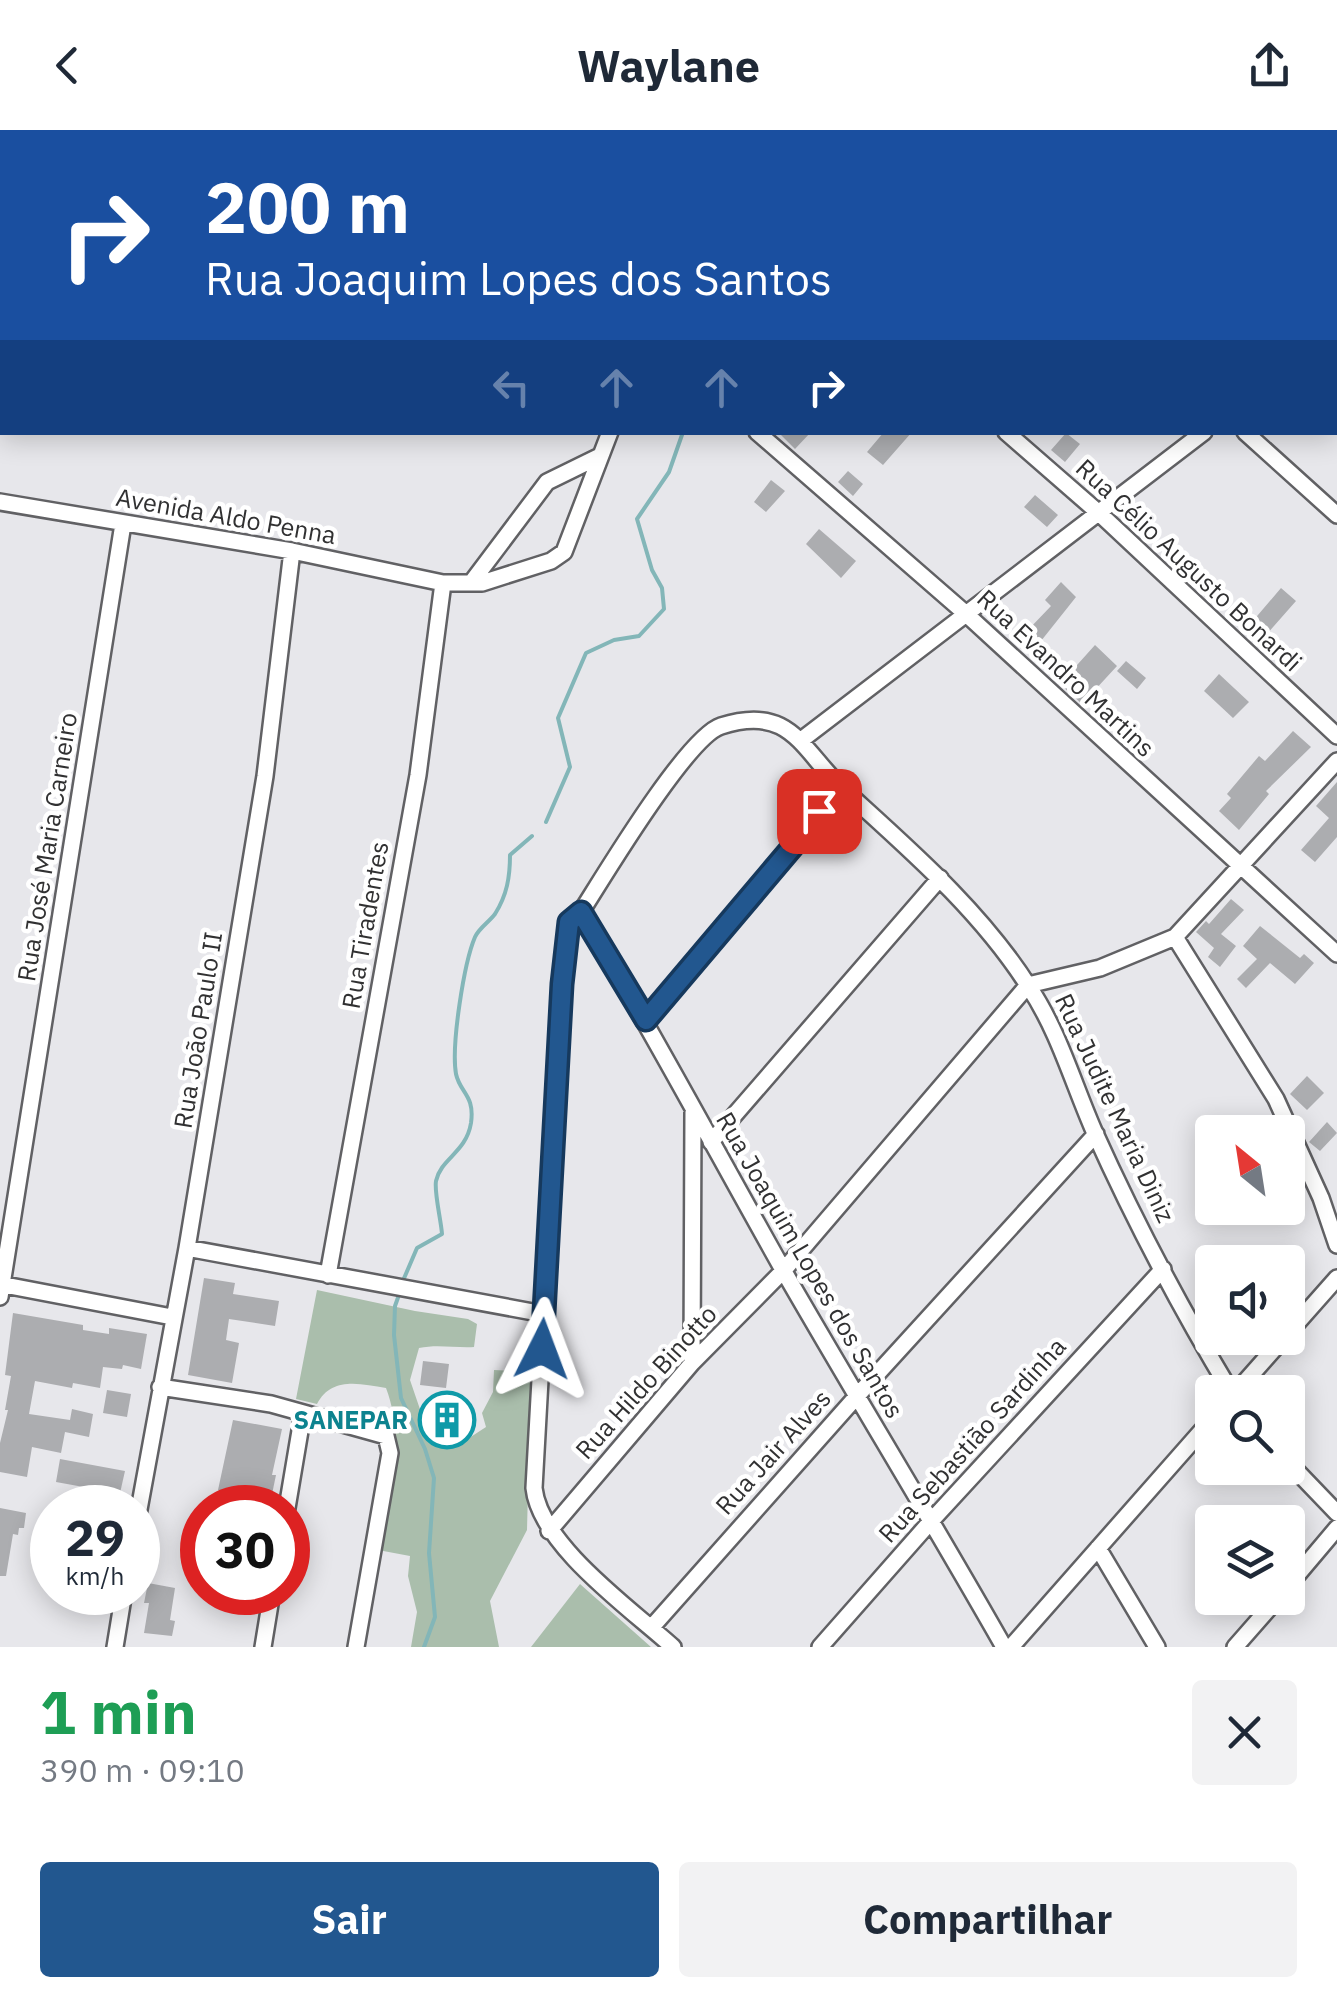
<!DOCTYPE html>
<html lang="pt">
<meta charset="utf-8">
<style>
body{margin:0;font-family:"IBM Plex Sans",sans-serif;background:#f2f2f3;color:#1f2937;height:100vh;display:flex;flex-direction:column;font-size:38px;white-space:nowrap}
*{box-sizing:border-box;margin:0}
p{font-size:32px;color:#747a83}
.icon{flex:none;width:55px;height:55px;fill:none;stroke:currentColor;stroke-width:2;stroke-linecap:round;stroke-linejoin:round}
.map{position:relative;height:1517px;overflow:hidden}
.side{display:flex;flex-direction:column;background:#fff;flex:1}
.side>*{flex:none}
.top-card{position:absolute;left:0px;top:0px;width:1338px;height:305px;box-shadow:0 5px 25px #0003;background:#1a4fa0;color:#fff;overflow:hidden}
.needle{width:65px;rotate:330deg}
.fabs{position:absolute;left:1195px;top:985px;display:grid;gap:20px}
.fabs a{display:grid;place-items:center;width:110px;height:110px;border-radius:10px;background:#fff;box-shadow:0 5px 25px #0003;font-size:50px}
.speed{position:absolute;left:30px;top:1355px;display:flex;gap:20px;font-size:50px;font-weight:700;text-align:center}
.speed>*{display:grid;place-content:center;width:130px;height:130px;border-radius:50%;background:#fff;box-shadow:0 5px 25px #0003;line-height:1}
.speed small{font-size:25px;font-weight:400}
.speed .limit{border:15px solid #d22;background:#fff;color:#111}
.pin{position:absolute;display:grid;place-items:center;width:85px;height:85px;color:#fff;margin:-42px;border-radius:20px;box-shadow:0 5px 15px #0006}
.me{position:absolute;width:110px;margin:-55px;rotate:3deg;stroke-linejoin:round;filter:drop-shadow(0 0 8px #0008)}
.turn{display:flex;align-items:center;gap:35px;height:210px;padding:0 40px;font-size:45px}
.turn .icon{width:130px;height:130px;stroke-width:2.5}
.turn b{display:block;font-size:70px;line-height:85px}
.lanes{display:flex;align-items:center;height:95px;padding:0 40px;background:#0003;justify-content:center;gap:50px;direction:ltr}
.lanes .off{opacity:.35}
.round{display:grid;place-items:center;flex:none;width:105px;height:105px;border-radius:10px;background:#f2f2f3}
.head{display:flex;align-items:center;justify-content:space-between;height:170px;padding:0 40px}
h1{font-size:60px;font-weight:700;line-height:75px;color:#1e9e55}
.cta{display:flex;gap:20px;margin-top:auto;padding:20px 40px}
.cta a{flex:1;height:115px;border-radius:10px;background:#22578f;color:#fff;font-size:40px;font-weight:700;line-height:115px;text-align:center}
.cta a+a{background:#f2f2f3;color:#1f2937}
header{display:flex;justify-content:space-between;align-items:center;height:130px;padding:0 40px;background:#fff;font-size:45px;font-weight:700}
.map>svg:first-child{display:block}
.green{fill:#aabeac}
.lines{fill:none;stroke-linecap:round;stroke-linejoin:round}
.stream{stroke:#83b6b8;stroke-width:4}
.building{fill:#acadb0}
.street-casing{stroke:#616164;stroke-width:20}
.street{stroke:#fff;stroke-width:15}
.route-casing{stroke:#16395d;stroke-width:25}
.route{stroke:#22578f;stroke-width:18}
.labels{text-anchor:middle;stroke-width:9;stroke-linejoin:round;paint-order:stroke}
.street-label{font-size:25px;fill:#313132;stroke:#fff}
.culture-label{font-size:25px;font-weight:bold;fill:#0d838f;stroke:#fff;text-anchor:end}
</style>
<header><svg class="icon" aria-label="back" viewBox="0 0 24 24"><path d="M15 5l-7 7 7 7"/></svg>Waylane<svg class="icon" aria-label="share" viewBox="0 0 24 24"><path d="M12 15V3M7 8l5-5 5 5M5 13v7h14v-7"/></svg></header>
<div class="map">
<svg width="1337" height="1517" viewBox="0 0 1337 1517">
<rect width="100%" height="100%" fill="#e7e7eb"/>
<path class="green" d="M229,0H657L658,2H230Z
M317,1160L415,1181L468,1189L477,1194L474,1217C455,1218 437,1214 419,1218L410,1250L424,1291L439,1309L463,1312L486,1297L482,1283L493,1262L494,1240L531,1242L527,1400L490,1471L499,1517H411L417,1482L408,1446L410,1426L378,1420C386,1364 407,1313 386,1258C358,1253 331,1247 317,1274L296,1269Z
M580,1454L651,1517H531Z"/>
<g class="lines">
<path class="stream" d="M556,0L557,2
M546,692L570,637L558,588L586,523L614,510L639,506L664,479L662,458L652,440L637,389L669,342L683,302
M402,1153L417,1118L442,1104C441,1090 434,1062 436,1051C441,1028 466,1023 471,993C475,965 460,963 456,944C451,915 464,833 475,807C479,798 489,792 495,784C507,765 510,747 510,725L532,706
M400,1162L395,1176L394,1205L401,1268L425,1319L434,1348L429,1423L435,1487L424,1517"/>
</g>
<path class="building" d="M778,302H811L795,319Z
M884,302H912L883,335L867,322Z
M1066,303L1080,314L1065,332L1051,320Z
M848,341L863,354L853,366L838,352Z
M771,350L785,361L766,382L754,372Z
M1035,365L1058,385L1047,397L1024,377Z
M819,399L856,431L841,448L806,414Z
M1061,452L1076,467L1041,511L1028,500L1051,476L1045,470Z
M1281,458L1296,471L1267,504L1252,492Z
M1095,515L1117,536L1082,574L1060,554Z
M1126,531L1146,548L1137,559L1117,541Z
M1219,544L1249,572L1233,588L1204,561Z
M1293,601L1311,617L1266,661L1269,664L1239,700L1219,681L1231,668L1227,664L1259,626L1265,631Z
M1337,652V707L1315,732L1301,720L1329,688L1316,676Z
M1231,769L1244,780L1221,804L1236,816L1220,837L1208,827L1214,818L1196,802L1206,791L1209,794Z
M1260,796L1300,828L1304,824L1314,833L1295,854L1270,833L1246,858L1237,849L1257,829L1243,816Z
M1307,946L1324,963L1307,980L1290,964Z
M1327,992L1337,1003L1320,1021L1309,1012Z
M204,1148L235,1153L233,1164L279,1171L275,1196L229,1189L226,1210L239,1213L232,1253L188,1245Z
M13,1183L83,1195V1200L109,1204V1198L147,1204L141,1239L123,1235L122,1239L103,1237L100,1258L73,1253L72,1258L35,1251L29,1284L70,1290L72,1279L93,1284L89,1307L65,1302L61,1323L32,1317L27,1347L0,1342V1313L8,1280H5L11,1246L5,1245Z
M423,1231L449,1234L446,1258L420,1255Z
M107,1260L131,1264L127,1287L103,1283Z
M435,1277L462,1280L459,1304L432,1301Z
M233,1290L282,1299L272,1345H276L271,1369L218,1360Z
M60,1329L125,1341L118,1372L112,1371L111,1378H86L89,1358L56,1352Z
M0,1378L26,1383L24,1398H19L18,1405L13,1404L6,1446H0Z
M148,1453L175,1458L170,1490L175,1491L172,1506L144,1503L149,1473H144Z"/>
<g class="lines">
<g class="street-casing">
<path id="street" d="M668,0L669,2
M905,0L907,2
M1126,0L1129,2
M1186,2L1188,0
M1335,14L1337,12
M1335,190L1337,188
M757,302L965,483L1337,824
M1006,302L1100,384L1337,606
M1245,302L1337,385
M0,372L292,421L443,453H482L551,431L564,422L610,302
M471,453L547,352L598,327
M800,611L1204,302
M581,782C604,746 687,607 721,596C791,574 801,619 843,659C910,720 980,780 1029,857C1058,900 1073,953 1094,1001C1134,1090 1181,1179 1231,1262
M1175,807L1276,969L1321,1068L1337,1115
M646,890L800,708L837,653
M711,1012L940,748
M187,1118L544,1184
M328,1145L418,645L443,453
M0,1154L172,1187
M0,1167L123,394
M692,1233L693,982
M160,1257L271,1274L386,1306L390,1323L356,1517
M1236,1262L1337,1148
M1288,1332L1337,1383
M287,1378L303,1283
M138,1385L187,1118L265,646L292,421
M549,1401L692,1233L784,1140L1028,855L1100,838L1175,807L1337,631
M1098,1418L1157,1517
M1288,1456L1337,1398
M651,1498L857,1266L1096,1004
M115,1517L124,1462
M263,1517L272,1462
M673,1517C631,1479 540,1415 534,1358L562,854L569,792L581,782C651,899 715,1019 782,1138C855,1265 932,1390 1004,1517
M820,1517L932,1390L1163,1139
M1011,1517L1212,1289
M1235,1517L1278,1468"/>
</g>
<use href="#street" class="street"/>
</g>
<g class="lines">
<g class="route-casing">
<path id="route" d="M542,1219L562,854L569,792L581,782L646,890L800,708L819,681"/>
</g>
<use href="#route" class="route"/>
</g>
<defs>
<g id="building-ring" transform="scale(2.875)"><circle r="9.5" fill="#fff" stroke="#0f9aa8" stroke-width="1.5"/><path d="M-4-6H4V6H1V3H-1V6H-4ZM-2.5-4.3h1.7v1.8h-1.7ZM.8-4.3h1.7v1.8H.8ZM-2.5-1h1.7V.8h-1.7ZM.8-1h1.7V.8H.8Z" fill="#0f9aa8"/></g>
</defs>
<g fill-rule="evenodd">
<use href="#building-ring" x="447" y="1290"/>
</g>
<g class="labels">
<g class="street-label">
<text transform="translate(226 386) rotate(10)" y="9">Avenida Aldo Penna</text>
<text transform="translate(1189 435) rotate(43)" y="9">Rua Célio Augusto Bonardi</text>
<text transform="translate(1066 543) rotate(43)" y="9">Rua Evandro Martins</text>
<text transform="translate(47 717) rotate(-81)" y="9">Rua José Maria Carneiro</text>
<text transform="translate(365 795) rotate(-80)" y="9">Rua Tiradentes</text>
<text transform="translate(198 900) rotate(-81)" y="9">Rua João Paulo II</text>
<text transform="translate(1115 978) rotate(65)" y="9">Rua Judite Maria Diniz</text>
<text transform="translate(810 1135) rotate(60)" y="9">Rua Joaquim Lopes dos Santos</text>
<text transform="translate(646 1252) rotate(-48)" y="9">Rua Hildo Binotto</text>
<text transform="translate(972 1310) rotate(-48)" y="9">Rua Sebastião Sardinha</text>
<text transform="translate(773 1322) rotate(-48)" y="9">Rua Jair Alves</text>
</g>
<g class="culture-label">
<text x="408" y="1299">SANEPAR</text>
</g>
</g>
</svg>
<div class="fabs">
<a><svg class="needle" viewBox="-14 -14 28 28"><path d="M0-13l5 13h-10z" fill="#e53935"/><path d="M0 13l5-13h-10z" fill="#747a83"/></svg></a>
<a><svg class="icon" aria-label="sound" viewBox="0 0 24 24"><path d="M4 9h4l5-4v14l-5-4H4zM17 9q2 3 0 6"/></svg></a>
<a><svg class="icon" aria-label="search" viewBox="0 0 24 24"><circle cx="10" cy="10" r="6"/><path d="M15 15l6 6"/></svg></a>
<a><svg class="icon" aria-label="layers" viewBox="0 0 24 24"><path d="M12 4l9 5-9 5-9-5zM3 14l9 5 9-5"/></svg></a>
</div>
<div class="speed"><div>29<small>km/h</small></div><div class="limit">30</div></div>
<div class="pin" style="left:819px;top:681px;background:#d93025"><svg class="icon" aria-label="arrive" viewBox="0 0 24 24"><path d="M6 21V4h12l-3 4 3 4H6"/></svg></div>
<svg class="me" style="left:542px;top:1219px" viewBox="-20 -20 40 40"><path d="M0-17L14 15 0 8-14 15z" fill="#22578f" stroke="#fff" stroke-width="4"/></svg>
<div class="top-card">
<div class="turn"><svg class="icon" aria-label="right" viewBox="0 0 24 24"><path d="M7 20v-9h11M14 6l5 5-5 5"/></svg><div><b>200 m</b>Rua Joaquim Lopes dos Santos</div></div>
<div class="lanes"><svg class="icon off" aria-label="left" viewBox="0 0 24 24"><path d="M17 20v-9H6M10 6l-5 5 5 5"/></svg><svg class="icon off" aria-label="ahead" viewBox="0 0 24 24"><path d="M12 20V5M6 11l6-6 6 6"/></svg><svg class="icon off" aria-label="ahead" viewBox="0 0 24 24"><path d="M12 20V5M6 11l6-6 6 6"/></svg><svg class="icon" aria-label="right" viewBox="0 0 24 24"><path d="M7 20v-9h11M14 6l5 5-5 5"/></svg></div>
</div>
</div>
<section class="side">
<div class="head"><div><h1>1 min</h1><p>390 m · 09:10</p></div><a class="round"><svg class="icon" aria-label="close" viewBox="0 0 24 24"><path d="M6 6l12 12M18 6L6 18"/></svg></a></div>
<div class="cta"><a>Sair</a><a>Compartilhar</a></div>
</section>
